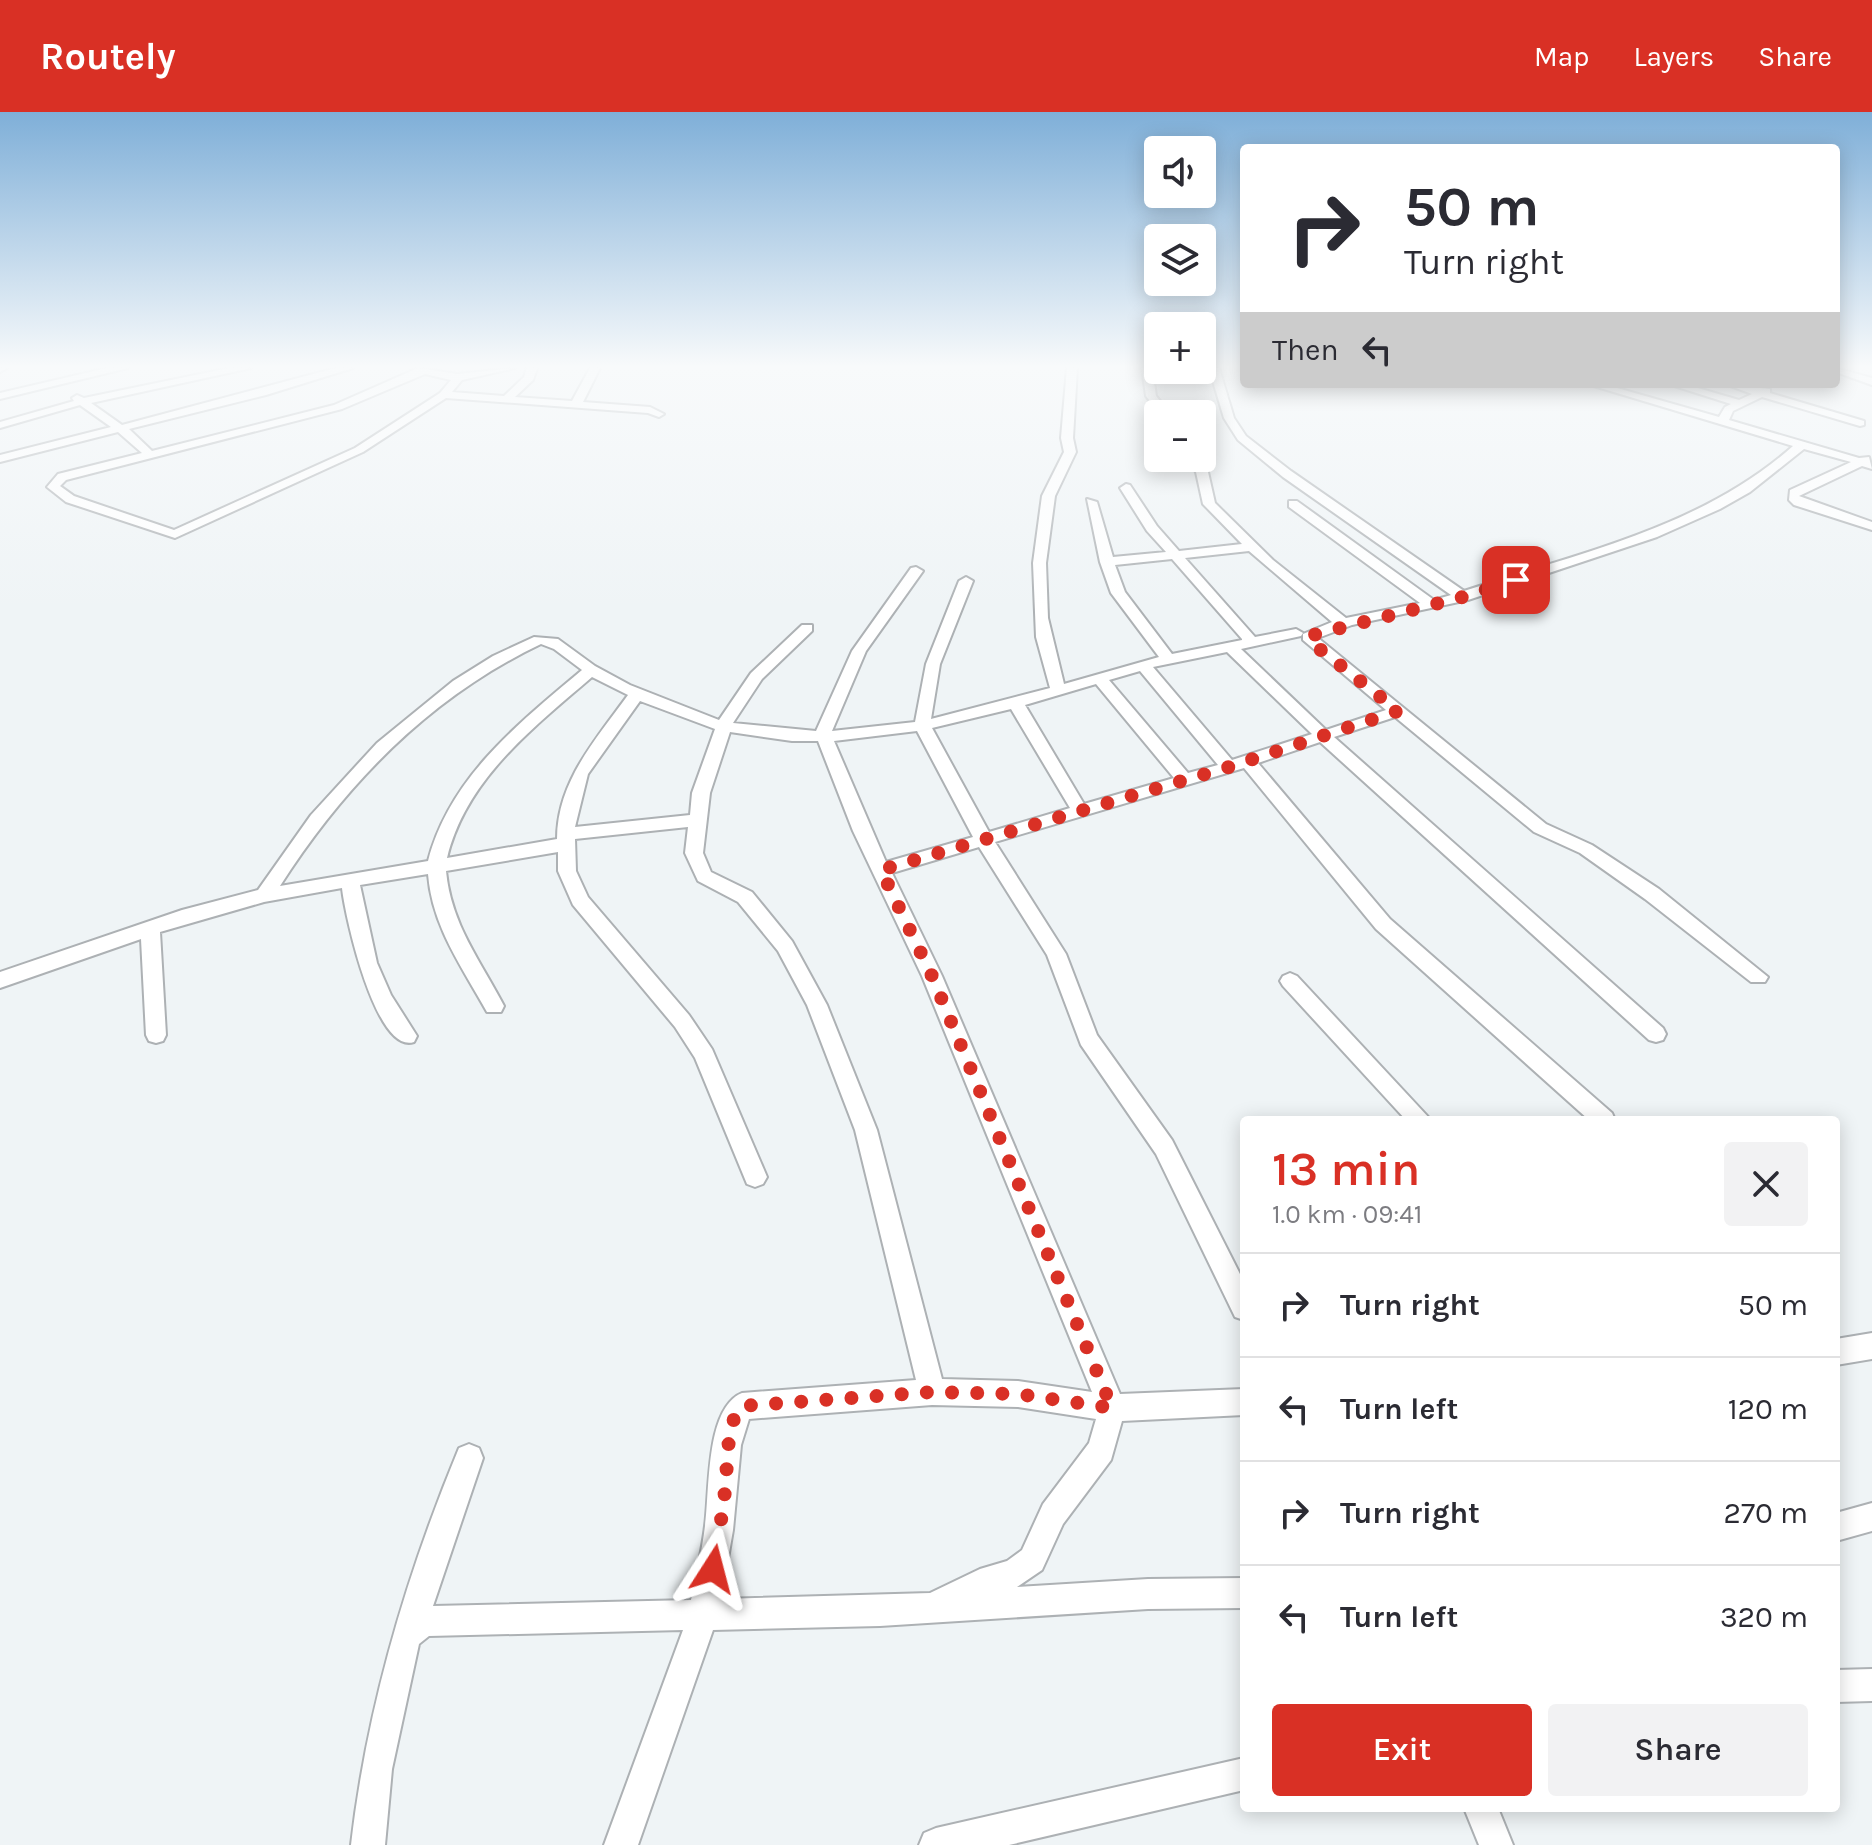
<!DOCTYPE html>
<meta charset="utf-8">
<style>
body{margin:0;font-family:Karla,sans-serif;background:#f2f2f3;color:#2b2b33;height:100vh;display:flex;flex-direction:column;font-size:30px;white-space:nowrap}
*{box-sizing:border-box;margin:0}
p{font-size:26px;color:#7c7c81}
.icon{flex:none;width:44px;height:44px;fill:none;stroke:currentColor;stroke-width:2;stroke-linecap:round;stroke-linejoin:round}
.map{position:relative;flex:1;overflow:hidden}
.sheet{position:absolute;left:1240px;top:1004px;width:600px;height:696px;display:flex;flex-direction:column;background:#fff;border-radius:8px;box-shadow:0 4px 20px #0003}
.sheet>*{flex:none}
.banner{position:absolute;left:1240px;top:32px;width:600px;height:244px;border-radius:8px;box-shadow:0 4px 20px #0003;background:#fff;color:#2b2b33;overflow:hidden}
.fabs{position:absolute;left:1144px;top:24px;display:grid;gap:16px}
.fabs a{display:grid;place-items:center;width:72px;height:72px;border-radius:8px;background:#fff;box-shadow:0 4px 20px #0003;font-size:40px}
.pin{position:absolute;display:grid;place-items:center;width:68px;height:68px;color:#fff;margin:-34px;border-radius:16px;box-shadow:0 4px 12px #0006}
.me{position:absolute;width:88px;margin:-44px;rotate:9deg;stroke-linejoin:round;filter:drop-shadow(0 0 6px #0008)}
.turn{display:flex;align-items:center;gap:28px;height:168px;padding:0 32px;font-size:36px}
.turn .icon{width:104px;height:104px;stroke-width:2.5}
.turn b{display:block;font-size:56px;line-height:68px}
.then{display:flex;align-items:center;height:76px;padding:0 32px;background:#0003;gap:16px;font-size:30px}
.round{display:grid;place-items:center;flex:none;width:84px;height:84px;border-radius:8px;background:#f2f2f3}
.summary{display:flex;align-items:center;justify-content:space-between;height:136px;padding:0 32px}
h1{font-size:48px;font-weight:600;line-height:60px;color:#d93025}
.cta{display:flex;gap:16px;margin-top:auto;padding:16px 32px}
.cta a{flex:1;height:92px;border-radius:8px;background:#d93025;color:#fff;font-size:32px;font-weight:600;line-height:92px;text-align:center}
.cta a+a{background:#f2f2f3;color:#2b2b33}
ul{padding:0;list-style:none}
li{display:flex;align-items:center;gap:24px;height:104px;padding:0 32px;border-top:2px solid #e1e1e2}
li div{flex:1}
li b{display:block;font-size:30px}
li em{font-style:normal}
header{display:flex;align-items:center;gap:48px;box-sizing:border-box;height:112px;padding:0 40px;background:#d93025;color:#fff}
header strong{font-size:38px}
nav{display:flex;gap:44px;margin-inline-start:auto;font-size:28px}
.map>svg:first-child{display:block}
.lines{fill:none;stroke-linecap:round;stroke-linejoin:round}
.minor-casing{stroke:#adb1b4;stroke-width:4}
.minor{fill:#fff;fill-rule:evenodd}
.route{stroke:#d93025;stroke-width:14;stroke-dasharray:0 25.2}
</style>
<header>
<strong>Routely</strong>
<nav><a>Map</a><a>Layers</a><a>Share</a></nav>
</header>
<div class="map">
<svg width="1872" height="1733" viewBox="0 0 1872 1733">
<rect width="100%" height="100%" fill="#eff4f6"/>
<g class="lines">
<g class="minor-casing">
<path id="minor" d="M0,256H7L0,260Z
M107,256H128L0,287V281Z
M229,256H251L91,291L122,313L336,256H353L266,283L129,317L152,339L334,293L418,256L457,262L515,256L462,268L452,280L504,284L524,265L527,256H537L533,268L515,285L572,289L590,256H600L583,290L650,295L664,302L659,305L648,301L446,286L363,340L175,426L66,390L47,375L58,362L142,341L118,320L0,350V343L111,315L80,293L0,316V310L74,289L72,286L77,283L84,286ZM425,262L451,268L440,281L355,336L174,418L74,384L60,374L66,368L342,297Z
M1067,256H1077L1073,326L1076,340L1055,384L1046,451L1048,506L1064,572L1159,545L1111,481L1100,450L1087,387L1097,390L1113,445L1166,440L1147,419L1120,376L1126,372L1130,373L1157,414L1179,439L1242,432L1203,392L1196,360L1186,346H1198L1208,360L1215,391L1273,448L1346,506L1420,491L1289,395V389H1297L1434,488L1451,483L1283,365L1238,328L1224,306L1209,256H1219L1234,306L1246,324L1291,359L1464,479C1578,441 1701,416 1793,334L1587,272H1603L1719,305L1725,295L1731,292L1668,272H1684L1739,288L1752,282L1725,272C1740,272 1755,276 1770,277V281L1864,309V313L1860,314L1762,285L1733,299L1729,308L1859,346L1869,345L1872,357L1862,354L1799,384L1872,410V418L1794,393L1789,388L1790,378L1851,350L1804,337L1750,380L1720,397L1657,425L1468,488L1352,513L1318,526L1546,712L1592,733L1659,777L1768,865L1765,870H1751L1645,787L1580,741L1534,720L1395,605L1334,625L1663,916L1666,922L1663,928L1656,930L1649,928L1320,630L1258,651L1390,807L1612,1001L1615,1008H1589L1376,817L1244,656L995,730L1066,842L1097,923L1172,1028L1244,1170V1208L1235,1205L1156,1042L1081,933L1047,843L979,735L892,761L942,864L1120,1282L1244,1277V1303L1122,1309L1111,1348L1063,1412L1042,1458L1017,1475L1148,1467L1244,1466V1496L1148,1497L880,1514L713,1518L638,1733H604L683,1518L429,1524L419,1532L392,1657L385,1733H351C367,1595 406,1464 459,1336L469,1332L479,1336L483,1346L433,1494L691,1488C696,1464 702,1439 705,1414C710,1380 705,1296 742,1281L916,1268L855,1018L807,893L778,839L738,790L698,769L685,741L688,715L575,727L576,759L588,785L689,903L712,937L767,1065L763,1072L755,1075L747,1072L695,946L675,915L573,793L558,759V740L446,759C451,812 480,848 504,894L501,900H487C462,855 432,814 428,762L360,773L377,851L391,883L417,924L414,930C376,943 345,804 342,776L264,790L160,820L166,923L163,929L156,931L149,929L146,923L141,827L0,876V860L182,798L258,778L311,703L377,631L453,569L493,544L534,525L558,527L595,554L630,573L719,608L751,561L802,513H812V519L762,567L733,611L816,619L852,539L911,456L916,455L923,459L866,539L832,619L915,610L926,552L959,469L966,465L973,469L940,552L931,607L1050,576L1036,525L1033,451L1042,384L1064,340L1061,326ZM1249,439L1332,510L1303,522V528L1386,598L1326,618L1241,537L1301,524L1303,521L1296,517L1255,525L1185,446ZM1172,447L1242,527V528L1172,542L1125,480L1115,453ZM541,532L554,537L582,558C518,612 450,665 428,749L280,774C346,671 430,585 541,532ZM1227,540L1312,622L1232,648L1153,555ZM1140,559L1218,653L1188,661L1109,568ZM592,565L628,583C596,627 557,670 557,727L447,746C466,667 533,616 592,565ZM1096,572L1174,666L1084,692L1025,593ZM640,589L715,617L692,681L690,703L575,715L588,662ZM1011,597L1070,696L989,720L932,616ZM917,619L973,725L886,750L834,629ZM730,620L792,629H818L853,719L922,864L1092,1280L1018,1269L942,1267L877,1018L827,893L792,829L752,780L711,760L703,741L710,681ZM932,1293L1018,1295L1096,1307L1089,1331L1043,1392L1022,1438L1007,1449L980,1457L930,1481L721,1487L733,1418L741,1333L749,1307Z
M1142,256H1152L1156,284L1171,302H1160L1146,284Z
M1836,256L1872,266V273L1836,260Z
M1290,861L1297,864L1431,1008H1406L1283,874L1280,869L1283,864Z
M1872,1221V1247L1836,1253V1227Z
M1872,1391V1419L1836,1429V1401Z
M1872,1557V1589L1836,1590V1558Z
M1244,1646V1678L1009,1733H919L924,1721L936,1716Z
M1464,1696H1498L1513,1733H1479Z"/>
</g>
<use href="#minor" class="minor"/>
</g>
<linearGradient id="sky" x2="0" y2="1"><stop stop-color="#7fafd8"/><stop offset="0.51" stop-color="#f8fafb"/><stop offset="1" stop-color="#f8fafb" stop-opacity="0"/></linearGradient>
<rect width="1872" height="499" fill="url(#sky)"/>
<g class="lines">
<path class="route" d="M713,1457L724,1390L730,1314L742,1294L932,1280L1018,1282L1112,1296L932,864L881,758L1229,655L1398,599L1312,531L1309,524L1463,485L1516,468"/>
</g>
</svg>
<div class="fabs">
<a><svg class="icon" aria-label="sound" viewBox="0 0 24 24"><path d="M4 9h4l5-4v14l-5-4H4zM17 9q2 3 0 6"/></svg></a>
<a><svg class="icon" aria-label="layers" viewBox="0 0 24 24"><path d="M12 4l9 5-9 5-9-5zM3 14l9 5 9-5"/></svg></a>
<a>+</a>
<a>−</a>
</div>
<div class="pin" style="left:1516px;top:468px;background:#d93025"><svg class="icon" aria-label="arrive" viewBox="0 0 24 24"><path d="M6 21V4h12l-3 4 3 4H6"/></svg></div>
<svg class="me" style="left:713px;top:1457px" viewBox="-20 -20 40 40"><path d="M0-17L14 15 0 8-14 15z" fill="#d93025" stroke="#fff" stroke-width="4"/></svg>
<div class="banner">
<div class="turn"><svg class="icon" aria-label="right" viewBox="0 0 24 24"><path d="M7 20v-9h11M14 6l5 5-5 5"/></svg><div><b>50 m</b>Turn right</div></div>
<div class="then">Then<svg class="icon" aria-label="left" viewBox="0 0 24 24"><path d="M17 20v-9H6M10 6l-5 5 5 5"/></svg></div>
</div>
<section class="sheet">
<div class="summary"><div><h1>13 min</h1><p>1.0 km · 09:41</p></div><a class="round"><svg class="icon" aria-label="close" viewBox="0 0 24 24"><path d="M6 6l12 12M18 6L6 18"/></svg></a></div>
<ul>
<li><svg class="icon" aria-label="right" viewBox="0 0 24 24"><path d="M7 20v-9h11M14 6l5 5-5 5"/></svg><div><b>Turn right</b></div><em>50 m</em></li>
<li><svg class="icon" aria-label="left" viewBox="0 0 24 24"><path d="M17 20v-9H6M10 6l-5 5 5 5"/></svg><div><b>Turn left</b></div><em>120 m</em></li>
<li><svg class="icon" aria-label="right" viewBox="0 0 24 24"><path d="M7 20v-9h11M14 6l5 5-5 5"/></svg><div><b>Turn right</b></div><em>270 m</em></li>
<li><svg class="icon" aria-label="left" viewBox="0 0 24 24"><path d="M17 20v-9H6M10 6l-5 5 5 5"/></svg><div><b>Turn left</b></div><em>320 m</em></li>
</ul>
<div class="cta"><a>Exit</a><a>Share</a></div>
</section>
</div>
